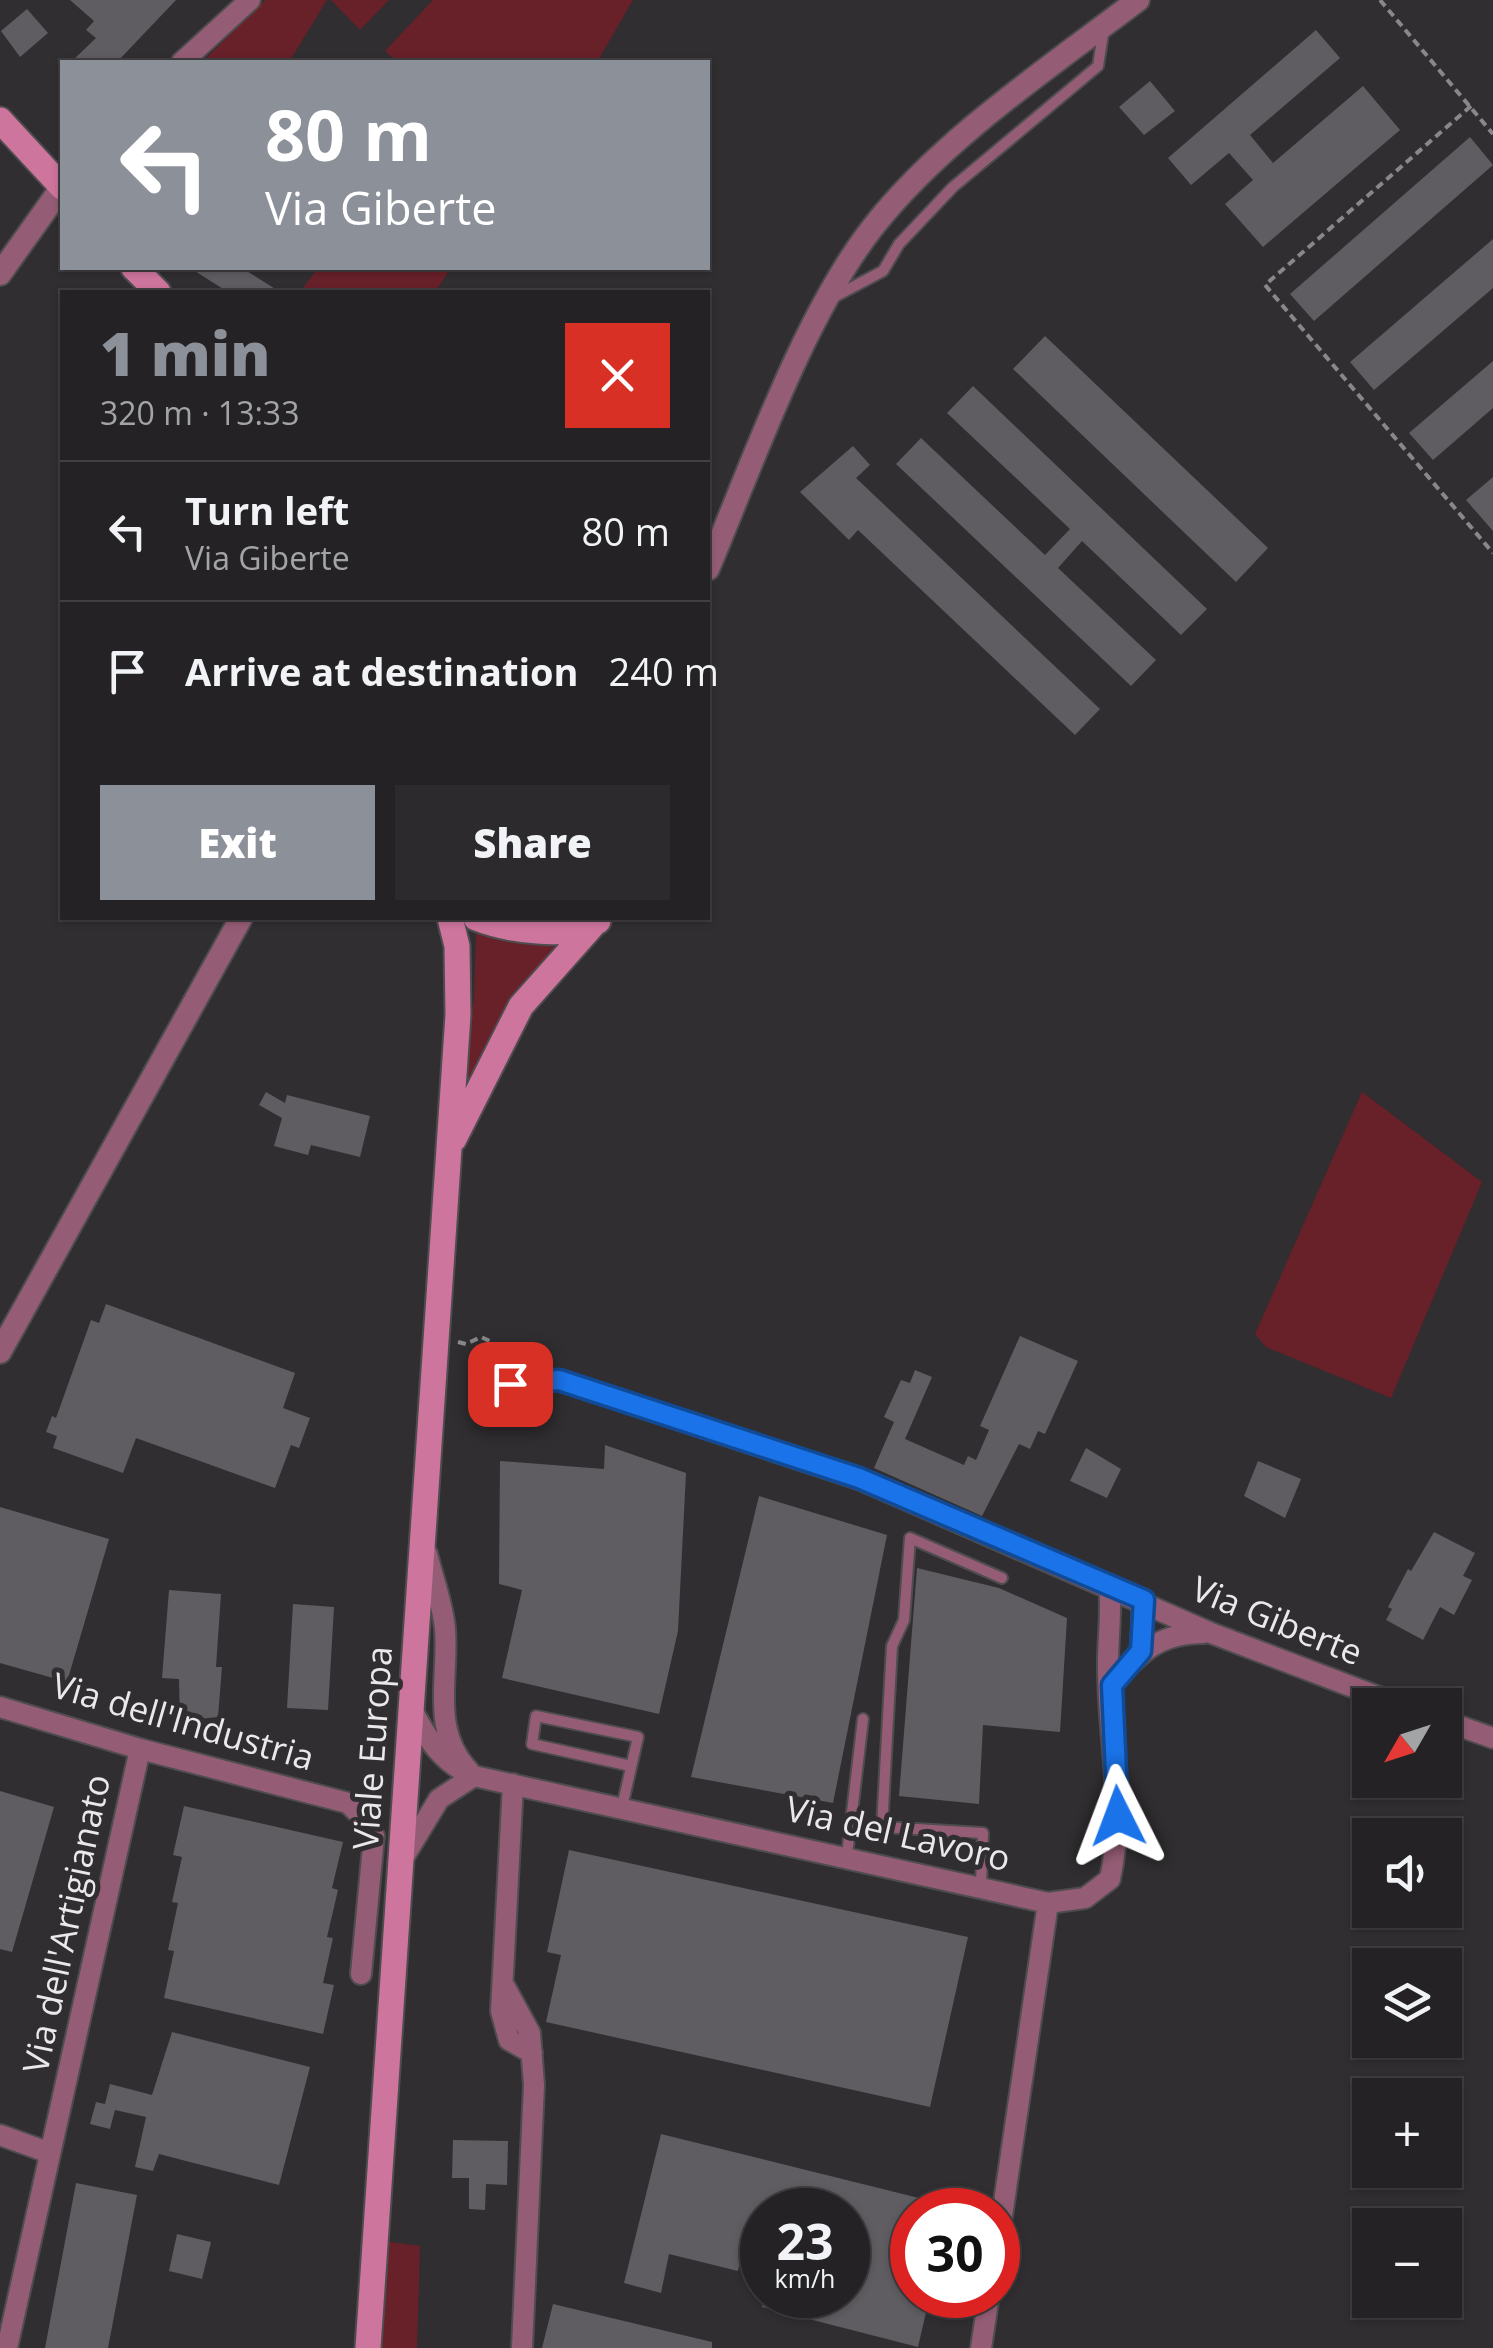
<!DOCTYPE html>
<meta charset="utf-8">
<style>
body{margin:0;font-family:"Open Sans",sans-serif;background:#2c2a2c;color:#f1f3f6;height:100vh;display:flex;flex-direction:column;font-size:38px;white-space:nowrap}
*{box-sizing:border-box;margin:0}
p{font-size:32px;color:#a3a4a6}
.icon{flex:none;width:55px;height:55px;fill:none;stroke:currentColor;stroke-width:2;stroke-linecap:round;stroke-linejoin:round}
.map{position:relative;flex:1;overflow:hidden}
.side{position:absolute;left:60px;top:290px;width:650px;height:630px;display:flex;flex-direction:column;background:#242224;border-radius:0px;box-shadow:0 2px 8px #0004,0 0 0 2px #413f41}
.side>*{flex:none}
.top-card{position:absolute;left:60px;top:60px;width:650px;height:210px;border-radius:0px;box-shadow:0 2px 8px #0004,0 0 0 2px #413f41;background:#8c9099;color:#fff;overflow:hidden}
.needle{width:65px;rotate:231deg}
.buttons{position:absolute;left:1352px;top:1688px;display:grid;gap:20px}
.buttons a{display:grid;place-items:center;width:110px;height:110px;border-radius:0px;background:#242224;box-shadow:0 2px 8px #0004,0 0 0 2px #413f41;font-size:50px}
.speed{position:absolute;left:740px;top:2188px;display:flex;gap:20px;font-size:50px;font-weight:700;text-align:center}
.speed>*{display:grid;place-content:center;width:130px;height:130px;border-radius:50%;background:#242224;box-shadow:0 2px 8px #0004,0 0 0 2px #413f41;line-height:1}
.speed small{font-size:25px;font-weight:400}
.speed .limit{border:15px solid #d22;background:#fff;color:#111}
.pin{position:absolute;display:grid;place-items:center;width:85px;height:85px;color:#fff;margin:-42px;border-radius:20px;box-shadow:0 5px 15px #0006}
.me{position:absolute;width:110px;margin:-55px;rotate:357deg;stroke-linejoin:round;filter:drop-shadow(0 0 8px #0008)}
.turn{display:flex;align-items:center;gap:35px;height:210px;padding:0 40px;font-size:45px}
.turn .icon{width:130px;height:130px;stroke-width:2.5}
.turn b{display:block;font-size:70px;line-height:85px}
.round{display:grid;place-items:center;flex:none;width:105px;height:105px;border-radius:0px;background:#2c2a2c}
.head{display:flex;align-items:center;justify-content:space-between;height:170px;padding:0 40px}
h1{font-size:60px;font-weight:800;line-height:75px;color:#8c9099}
.button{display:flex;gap:20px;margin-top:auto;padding:20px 40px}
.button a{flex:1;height:115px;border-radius:0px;background:#8c9099;color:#fff;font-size:40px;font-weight:800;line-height:115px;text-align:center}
.button a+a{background:#2c2a2c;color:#f1f3f6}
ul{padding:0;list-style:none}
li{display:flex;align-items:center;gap:30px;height:140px;padding:0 40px;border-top:2px solid #413f41}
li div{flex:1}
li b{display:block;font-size:38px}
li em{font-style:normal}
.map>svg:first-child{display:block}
.green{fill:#682029}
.building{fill:#5f5d61}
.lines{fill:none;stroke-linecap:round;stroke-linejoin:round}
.service-casing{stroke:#4e4c4e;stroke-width:14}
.minor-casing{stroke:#4e4c4e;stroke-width:24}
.tertiary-casing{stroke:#4e4c4e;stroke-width:26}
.secondary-casing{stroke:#4e4c4e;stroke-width:29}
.path{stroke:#898789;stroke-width:4;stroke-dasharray:8 5;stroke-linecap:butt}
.service{stroke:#955d75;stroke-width:10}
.minor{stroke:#955d75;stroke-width:20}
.tertiary{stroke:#955d75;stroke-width:22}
.secondary{stroke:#ce759d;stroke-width:25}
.route-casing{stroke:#114b97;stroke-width:25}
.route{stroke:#1a73e8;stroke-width:18}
.labels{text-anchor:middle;stroke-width:10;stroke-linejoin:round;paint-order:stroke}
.street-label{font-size:35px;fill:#eae8ea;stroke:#302e30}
</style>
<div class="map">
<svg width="1493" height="2348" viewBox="0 0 1493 2348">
<rect width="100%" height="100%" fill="#302e30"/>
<path class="green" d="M265,0H327L289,62H202Z
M331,0H389L360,30Z
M433,0H633L600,57L604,62H398L385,51Z
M318,268H451L435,292H300Z
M476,932L561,938L511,1003L459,1125L474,998Z
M1362,1092L1482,1182L1391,1398L1266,1347L1255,1334Z
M382,2241L420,2246L417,2348H378Z"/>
<path class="building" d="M70,0H176L117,62H71L96,38L86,30L94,21Z
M27,9L48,33L20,57L1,31Z
M1316,30L1340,58L1250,135L1273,163L1363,86L1400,130L1263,247L1225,204L1253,180L1229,153L1191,185L1168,158Z
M1150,81L1175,111L1144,135L1119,107Z
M1470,137L1493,165L1314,321L1290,294Z
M1493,239V288L1374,390L1350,362Z
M190,268H242L280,292H228Z
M1045,336L1268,548L1236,582L1013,369Z
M1493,361V408L1433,460L1409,433Z
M973,386L1207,609L1181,635L1082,541L1058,568L1156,660L1131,686L896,464L921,438L1045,555L1070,529L947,413Z
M853,446L870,465L856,478L1100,709L1075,735L858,530L849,540L800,492Z
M1493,477V531L1466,500Z
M266,1092L285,1103L287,1095L370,1116L360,1157L311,1145L308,1155L274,1146L282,1118L259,1105Z
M106,1304L295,1373L283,1408L310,1418L299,1448L291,1445L275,1488L136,1438L123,1473L53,1448L57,1436L46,1432L52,1416L56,1418L91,1320L99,1323Z
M1020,1336L1078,1361L1045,1434L1038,1431L1030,1449L1019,1444L982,1516L874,1468L894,1422L884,1417L901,1380L910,1383L915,1370L932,1377L905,1439L964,1465L968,1456L976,1460L989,1430L980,1426Z
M605,1445L686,1473L678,1631L659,1714L502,1678L522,1590L499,1584L500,1461L604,1469Z
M1086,1448L1121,1469L1107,1498L1070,1481Z
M1258,1461L1301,1479L1285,1518L1244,1496Z
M759,1496L887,1535L833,1803L691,1777Z
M0,1507L109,1539L67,1682L0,1663Z
M1434,1532L1475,1553L1463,1576L1472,1580L1454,1615L1440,1607L1423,1640L1386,1620L1392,1609L1388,1607L1408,1569L1411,1571Z
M917,1568L999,1588L1067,1618L1060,1732L983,1725L979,1804L899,1796Z
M169,1590L221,1594L216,1667H222L218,1717L180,1721L179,1679L162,1678Z
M293,1604L334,1607L328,1710L287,1708Z
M0,1791L54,1807L12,1952L0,1949Z
M184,1806L343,1842L332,1888L338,1890L327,1937L333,1938L323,1983L334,1985L323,2034L164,1998L174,1951L168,1950L178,1903L172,1902L182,1857L173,1855Z
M569,1850L968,1937L930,2107L546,2022L561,1955L547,1952Z
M172,2032L310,2067L279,2185L159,2154L153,2171L135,2167L146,2117L115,2110L110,2129L90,2124L96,2102L105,2104L110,2084L152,2095Z
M661,2134L943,2204L942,2210H912V2295H930L918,2347L762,2307L765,2295H848V2210H762V2231L747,2228L738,2271L669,2254L661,2293L624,2283Z
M453,2140L508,2141L507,2185L486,2184L485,2210L469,2209V2178H452Z
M76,2183L137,2195L108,2348H45Z
M177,2234L211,2242L202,2279L169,2271Z
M553,2304L712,2342V2348H542Z"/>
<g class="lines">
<g class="service-casing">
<path id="service" d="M834,297L883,271L899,244L953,187L1098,66L1104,28
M622,1807L638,1737L536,1716L532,1744L631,1766
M847,1855L863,1719
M981,1885L983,1833L882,1827L892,1646L904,1620L910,1538L1002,1578"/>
</g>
<g class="minor-casing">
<path id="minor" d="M182,62L250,0
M510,1384L559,1380L859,1479L1211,1633L1400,1705
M427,1554C433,1578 443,1605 445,1629C449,1679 430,1730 469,1771
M1141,1651L1143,1600
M1111,1685C1140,1652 1159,1633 1204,1633
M0,1707L140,1749L348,1803L367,1822L374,1836L361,1974
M411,1708C427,1738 441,1763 474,1776L1048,1903L1085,1898L1110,1879C1126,1806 1107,1735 1108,1663C1108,1636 1112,1612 1109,1586
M1445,1721L1493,1738
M513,1784L501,2011L509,2040L532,2053
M405,1855L439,1799L474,1776
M505,1987L530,2033L534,2085L522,2348
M0,2135L50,2153
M998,2243L1048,1903
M7,2348L140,1749
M981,2348L989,2295"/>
</g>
<g class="tertiary-casing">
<path id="tertiary" d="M0,274L62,187
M708,569C752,465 804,315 873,227C942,139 1050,67 1138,0
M0,1352L241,918"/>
</g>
<g class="secondary-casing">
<path id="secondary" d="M0,120L62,187
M134,268L158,292
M476,918C506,930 569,940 598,921
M454,1139L521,1006L592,926
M368,2348L458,1015L457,946L450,918"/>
</g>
<path class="path" d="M1380,0L1493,134
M1471,106L1265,285L1493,553
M458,1342L466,1344L481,1337L492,1342L503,1368"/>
<use href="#service" class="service"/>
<use href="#minor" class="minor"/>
<use href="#tertiary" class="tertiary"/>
<use href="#secondary" class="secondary"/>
</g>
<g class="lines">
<g class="route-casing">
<path id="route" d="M510,1384L559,1380L859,1478L1144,1600L1141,1651L1112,1685L1118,1816"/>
</g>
<use href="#route" class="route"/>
</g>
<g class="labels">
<g class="street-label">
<text transform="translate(1277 1621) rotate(22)" y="12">Via Giberte</text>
<text transform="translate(183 1722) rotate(16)" y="12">Via dell'Industria</text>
<text transform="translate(373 1748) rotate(-86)" y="12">Viale Europa</text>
<text transform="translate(898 1834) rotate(13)" y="12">Via del Lavoro</text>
<text transform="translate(67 1924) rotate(-78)" y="12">Via dell'Artigianato</text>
</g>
</g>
</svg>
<div class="buttons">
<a><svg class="needle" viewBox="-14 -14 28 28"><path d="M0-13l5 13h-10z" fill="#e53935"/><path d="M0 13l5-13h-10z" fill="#a3a4a6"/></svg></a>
<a><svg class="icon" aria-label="sound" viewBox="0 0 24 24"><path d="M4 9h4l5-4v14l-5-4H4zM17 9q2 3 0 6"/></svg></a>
<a><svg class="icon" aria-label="layers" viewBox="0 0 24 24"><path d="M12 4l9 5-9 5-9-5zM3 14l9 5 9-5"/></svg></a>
<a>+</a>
<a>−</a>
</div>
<div class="speed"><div>23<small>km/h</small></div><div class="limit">30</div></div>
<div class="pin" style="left:510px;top:1384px;background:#d93025"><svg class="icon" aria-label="arrive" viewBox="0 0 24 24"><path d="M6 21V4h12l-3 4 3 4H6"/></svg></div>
<svg class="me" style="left:1118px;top:1816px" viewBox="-20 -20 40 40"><path d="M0-17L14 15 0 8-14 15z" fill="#1a73e8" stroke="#fff" stroke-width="4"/></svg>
<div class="top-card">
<div class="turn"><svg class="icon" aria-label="left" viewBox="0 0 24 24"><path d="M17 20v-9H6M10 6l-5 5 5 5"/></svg><div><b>80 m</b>Via Giberte</div></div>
</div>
<section class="side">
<div class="head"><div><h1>1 min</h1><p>320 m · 13:33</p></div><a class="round" style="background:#d93025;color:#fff"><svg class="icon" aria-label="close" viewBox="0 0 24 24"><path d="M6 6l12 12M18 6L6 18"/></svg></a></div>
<ul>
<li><svg class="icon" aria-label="left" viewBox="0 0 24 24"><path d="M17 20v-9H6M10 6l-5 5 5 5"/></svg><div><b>Turn left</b><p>Via Giberte</p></div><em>80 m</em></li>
<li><svg class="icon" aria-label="arrive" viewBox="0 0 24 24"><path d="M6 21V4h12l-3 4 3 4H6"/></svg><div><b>Arrive at destination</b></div><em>240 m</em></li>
</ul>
<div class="button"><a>Exit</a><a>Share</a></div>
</section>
</div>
